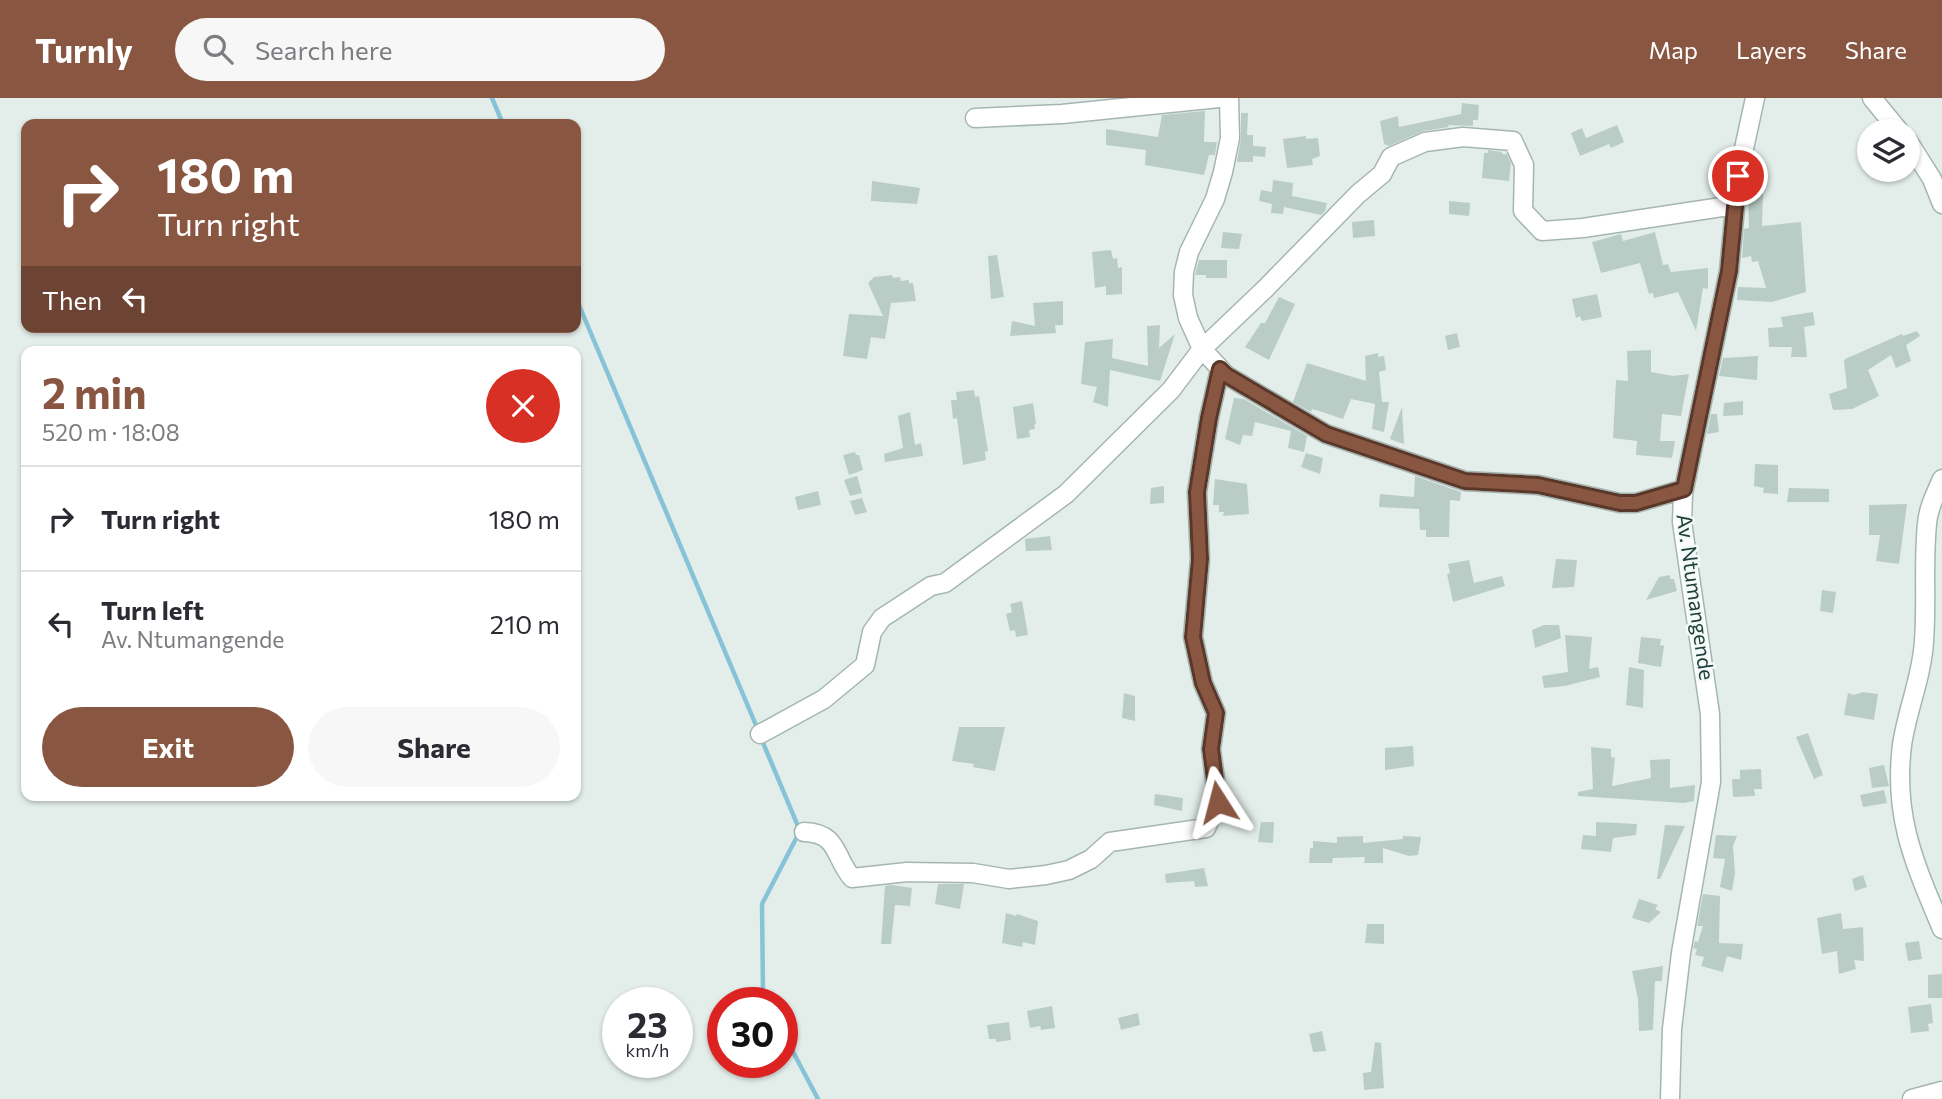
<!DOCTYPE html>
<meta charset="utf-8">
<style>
body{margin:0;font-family:Commissioner,sans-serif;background:#f7f7f7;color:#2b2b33;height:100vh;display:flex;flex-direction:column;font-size:26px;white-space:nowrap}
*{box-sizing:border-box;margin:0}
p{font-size:23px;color:#7c7c81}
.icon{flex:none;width:38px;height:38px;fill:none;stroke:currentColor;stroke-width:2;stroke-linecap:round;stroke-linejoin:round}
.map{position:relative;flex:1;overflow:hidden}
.sheet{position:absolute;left:21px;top:248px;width:560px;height:455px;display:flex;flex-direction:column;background:#fff;border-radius:14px;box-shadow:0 2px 5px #0004}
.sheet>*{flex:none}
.top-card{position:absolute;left:21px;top:21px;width:560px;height:214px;border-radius:14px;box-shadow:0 2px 5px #0004;background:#895641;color:#fff;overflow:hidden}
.tools{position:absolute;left:1857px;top:21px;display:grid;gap:14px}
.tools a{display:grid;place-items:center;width:63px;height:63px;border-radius:50%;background:#fff;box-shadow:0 2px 5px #0004;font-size:35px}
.speed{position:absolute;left:602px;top:889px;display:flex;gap:14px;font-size:35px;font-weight:700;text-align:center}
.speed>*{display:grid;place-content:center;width:91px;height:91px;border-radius:50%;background:#fff;box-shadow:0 2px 5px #0004;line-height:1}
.speed small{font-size:18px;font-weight:400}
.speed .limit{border:10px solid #d22;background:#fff;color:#111}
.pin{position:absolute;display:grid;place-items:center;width:60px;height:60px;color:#fff;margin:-30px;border:4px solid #fff;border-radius:50%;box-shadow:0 2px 7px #0007}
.me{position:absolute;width:77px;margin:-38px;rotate:351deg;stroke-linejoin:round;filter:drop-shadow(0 0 5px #0008)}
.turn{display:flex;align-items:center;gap:24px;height:147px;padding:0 21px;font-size:32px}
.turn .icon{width:91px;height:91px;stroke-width:2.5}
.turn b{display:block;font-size:49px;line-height:60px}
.then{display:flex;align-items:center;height:66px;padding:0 21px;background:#0003;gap:14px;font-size:26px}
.round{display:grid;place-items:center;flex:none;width:74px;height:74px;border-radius:37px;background:#f7f7f7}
.headline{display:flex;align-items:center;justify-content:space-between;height:119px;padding:0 21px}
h1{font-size:42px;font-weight:700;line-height:52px;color:#895641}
.action{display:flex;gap:14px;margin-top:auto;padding:14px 21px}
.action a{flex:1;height:80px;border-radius:42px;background:#895641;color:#fff;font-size:28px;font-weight:700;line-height:80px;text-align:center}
.action a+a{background:#f7f7f7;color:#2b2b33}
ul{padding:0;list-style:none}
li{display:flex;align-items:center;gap:21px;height:105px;padding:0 21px;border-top:2px solid #e1e1e2}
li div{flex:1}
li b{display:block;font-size:26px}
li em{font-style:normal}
header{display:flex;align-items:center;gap:42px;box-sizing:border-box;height:98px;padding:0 35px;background:#895641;color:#fff}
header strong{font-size:33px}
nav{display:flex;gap:38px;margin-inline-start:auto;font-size:24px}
.search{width:490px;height:63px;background:#f7f7f7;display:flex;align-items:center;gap:18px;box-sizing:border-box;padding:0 24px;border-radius:38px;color:#7c7c81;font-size:26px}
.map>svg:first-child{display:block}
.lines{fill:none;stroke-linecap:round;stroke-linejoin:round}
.stream{stroke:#87c3d6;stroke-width:4.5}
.building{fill:#baccc6}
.street-casing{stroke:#a5b6b2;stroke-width:21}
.street{stroke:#fff;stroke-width:18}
.route-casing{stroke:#59382a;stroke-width:18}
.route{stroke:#895641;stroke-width:12}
.labels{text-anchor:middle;stroke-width:5;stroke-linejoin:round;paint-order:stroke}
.street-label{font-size:21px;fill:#21403b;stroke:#f3faf7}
</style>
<header>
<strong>Turnly</strong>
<div class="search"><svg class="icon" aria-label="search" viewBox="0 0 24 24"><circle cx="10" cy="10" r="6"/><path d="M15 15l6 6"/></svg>Search here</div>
<nav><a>Map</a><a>Layers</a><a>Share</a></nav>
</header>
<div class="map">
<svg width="1942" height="1001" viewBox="0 0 1942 1001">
<rect width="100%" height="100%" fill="#e3eeea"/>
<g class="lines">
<path class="stream" d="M492,0L503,26
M576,200L758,632
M761,640L800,733L762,806L763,897L768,905
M782,933L818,1001"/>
</g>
<path class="building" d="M1462,5L1479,7L1478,22H1473V28L1448,27L1449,29L1423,33L1389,48L1384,46L1380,23L1398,18L1399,29L1428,23L1461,16Z
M1205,13L1204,44H1217L1215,57H1209L1204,77L1145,67L1146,52L1106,47V31L1158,39L1162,17Z
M1241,15H1248L1247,37H1253V48L1266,49L1265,59L1253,58V64H1237L1241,40Z
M1617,27L1624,44L1611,50L1609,46L1580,58L1571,35L1582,30L1586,40Z
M1306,38V41L1318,40L1320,58L1312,61L1313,67L1287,70L1283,41Z
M1488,52L1502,54V56H1507L1511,65L1509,83L1482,80L1484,55H1488Z
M1273,82L1293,85L1292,98L1327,105L1325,113L1321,117L1284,109L1283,116L1271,115L1272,106L1259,103L1261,92L1272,94Z
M872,83L920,90L917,106L871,103Z
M1748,95H1763L1762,128L1801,124L1806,194L1772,204L1737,202L1738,189L1766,190L1758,163L1752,164L1751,158L1742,160L1744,131L1749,130Z
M1449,103L1470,105L1469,118L1449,116Z
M1374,122L1375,138L1353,140L1352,124Z
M1223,134L1242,136L1239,151L1221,150Z
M1655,134L1663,167L1668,166L1671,174L1708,170V191L1703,190L1696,233L1678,194L1654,200L1653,195L1649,196L1640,165L1601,175L1592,144L1621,136L1623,143Z
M1111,152L1113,161L1117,160L1118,170L1122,169V196L1106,197V188L1095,190L1092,154Z
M997,157L1004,199L991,201L988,158Z
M1199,162H1227V180H1206V177H1195Z
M892,177L893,180L900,179L901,183L909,182V185H913L916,203L891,205L885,241L871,239L867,261L843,258L849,216L883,218L868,185L874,179Z
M1597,196L1602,219L1582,223L1580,218L1576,220L1572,201Z
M1279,199L1295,206L1269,262L1245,249L1261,225H1265Z
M1063,203V227H1055L1056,235L1010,238L1012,223L1035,228L1033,205Z
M1813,214L1815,227L1804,229L1807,259H1791L1792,249H1769L1768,230L1783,229L1781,219Z
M1160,227L1159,250L1175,236L1160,283L1110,272L1108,309L1093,304L1097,289L1081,286L1085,244L1113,241L1112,260L1148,268L1147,228Z
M1917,233L1920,238L1906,247L1911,263L1896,270L1891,257L1868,272L1879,298L1852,311L1833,312L1829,296L1847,290L1844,263L1845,261L1902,236L1903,238Z
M1457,235L1460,249L1448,252L1445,238Z
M1651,252V274L1673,278L1689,276L1681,318L1662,316L1660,343H1675L1672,360L1636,357L1637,343L1613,340L1616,282L1628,283L1627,253Z
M1378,255V259L1384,258L1386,272L1379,274L1382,304H1389L1384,334L1372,331L1375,306L1351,301L1343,321L1316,312L1312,311L1311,314L1293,304L1307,265L1366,283L1365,258Z
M1758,258L1757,282L1719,278L1723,260Z
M974,292L975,299L979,298L988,353L985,354L986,362L963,367L957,320L953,321L951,302H957L956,294Z
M1234,300L1244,301L1307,338L1304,354L1288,350L1291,333L1255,324L1252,338L1243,337L1240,347L1225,341Z
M1743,303V317L1723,318L1724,305Z
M1033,305L1036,326L1034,327L1035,331L1029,332L1030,339L1017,341L1013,309Z
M1402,309L1404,346L1390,341Z
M910,314L915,347L921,345L923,358L885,364L884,356L903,350L898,318Z
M1711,316H1717L1719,334L1707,336Z
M855,354L856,357H859L863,372L849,377L843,357Z
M1306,355L1323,360L1320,376L1301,369Z
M1755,366L1778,367V396L1763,395L1764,390L1754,388Z
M857,378L862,395L850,398L844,382Z
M1415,378L1461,394L1460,403L1450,402L1449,439H1426V432H1420L1419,411L1379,409L1380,396L1414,399Z
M1215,381L1247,386L1249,416L1223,418L1224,414H1219V407H1213Z
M1164,388V405L1150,406L1151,390Z
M1789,390L1829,391V404H1787Z
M818,393L821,407L798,412L795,399Z
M862,400L867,414L855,417L850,403Z
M1907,406L1899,466L1876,463L1880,437H1869V407Z
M1050,438L1052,452L1026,453L1025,441Z
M1556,461L1577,462L1574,489L1552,490Z
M1469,462L1474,485L1502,478L1505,488L1453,504L1447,476L1450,475L1448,466Z
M1670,477V481H1674L1677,493L1646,502L1659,479Z
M1822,492L1836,494L1833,515L1820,513Z
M1022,503L1028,537L1016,539L1015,532L1010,533L1006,516L1012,514L1010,506Z
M1544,527H1559L1561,540L1535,550L1532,532Z
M1565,537L1592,539L1589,571L1598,569L1600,579L1565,588L1544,590L1542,578L1568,574Z
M1641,539L1661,541L1660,547L1664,548L1661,569L1638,565Z
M1629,569L1644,572L1643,610L1626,607Z
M1863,594L1878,596L1874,622L1844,617L1848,595L1854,597Z
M1124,595L1135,598V623L1122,620Z
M959,629H1005L995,673L973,669L974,666L952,663Z
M1808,635L1823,677L1814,681L1796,639Z
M1413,648L1414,668L1385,672V650Z
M1591,649L1611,651V659L1615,660L1612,688L1651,680L1650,662L1670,661V690L1695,687L1694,703L1684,705L1578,698V694L1593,691Z
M1884,667L1889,688L1872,690L1869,670Z
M1761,671L1762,691H1754L1755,698L1733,699L1732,681H1740V672Z
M1884,692L1887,705L1863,709L1860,697Z
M1155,696L1183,700L1182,713L1154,707Z
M1261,724H1274L1273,745L1258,744Z
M1596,724L1637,726L1636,737L1613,740L1611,754L1581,751L1583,737L1596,738Z
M1665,727L1685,728L1660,781H1657Z
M1716,737L1737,738L1733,748L1735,775L1732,793L1720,789L1725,761L1713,760Z
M1363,738V745L1403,741V738L1421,739L1418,757L1409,758L1383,750V765H1364L1365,759L1333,760L1332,765H1309L1310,750H1313V743L1337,745V739Z
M1204,770L1208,788L1195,789L1194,783L1166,785L1165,776Z
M1863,777L1867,789L1855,793L1852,781Z
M938,786H964L960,811L935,806Z
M891,787L912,790L910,808L895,807L891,846H881L885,788Z
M1703,796L1720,798L1719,845L1743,846L1741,862L1727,858L1723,874L1701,868L1704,859L1695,857L1697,851L1693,850L1695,843L1698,844L1703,828H1697Z
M1639,801L1658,807L1655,811L1661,814L1649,825L1632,820Z
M1006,815L1016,818L1017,816L1038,823L1035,847L1023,844L1022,849L1002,845Z
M1841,815L1843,831L1863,829L1864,863L1854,862L1856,871L1839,876L1837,853L1822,856L1817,820Z
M1367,826H1384V846L1365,845Z
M1919,843L1922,861L1908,863L1905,845Z
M1663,868L1662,883H1655L1653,932L1639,933L1638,901L1632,873Z
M1942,876V900H1928V877Z
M1931,906L1933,925L1928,926L1929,933L1911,935L1908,909Z
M1052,908L1055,930L1041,932L1040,928L1030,930L1027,913Z
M1138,915L1140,927L1121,932L1118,920Z
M1009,924L1011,942L996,944V941H989L987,927Z
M1322,933L1326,953L1313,954L1309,936Z
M1375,944L1381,945L1384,990L1364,992L1363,975L1371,974Z"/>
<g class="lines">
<g class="street-casing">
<path id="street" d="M1229,0L1230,40L1223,74L1215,101L1189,154L1184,174L1183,197L1188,220L1202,251L1226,277L1326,336L1465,383L1538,387L1620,405H1636L1684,391
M1872,0L1899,33
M975,20L1062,16L1219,0
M1908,43L1932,81L1942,106
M1942,381C1936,395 1928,410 1927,426C1923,465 1927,504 1924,543C1922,579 1907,612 1902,647C1893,720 1915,766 1942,831
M760,636L824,601L865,567L872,534L882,520L931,488L945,485L1066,396L1171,292L1202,251L1265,191L1358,96L1382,76L1391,59L1425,44L1463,39L1513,43L1524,67L1523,113L1542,133L1583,130L1735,107
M804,734C839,735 834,759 852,780L907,774L973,775L1009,781L1046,777L1069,772L1091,761L1110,744L1206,730L1218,704L1211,651L1216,615L1203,585L1193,539L1200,461L1197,394L1209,320L1220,271
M1670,1001L1672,931L1681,855L1711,684L1710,616L1682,424L1683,396L1729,173L1738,78L1755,0
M1912,1001L1942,993"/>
</g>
<use href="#street" class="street"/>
</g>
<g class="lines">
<g class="route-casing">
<path id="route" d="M1218,704L1211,651L1216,615L1203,585L1193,539L1200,461L1197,394L1209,320L1220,271L1226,277L1326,336L1465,383L1538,387L1620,405H1636L1684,391L1729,173L1738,78"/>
</g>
<use href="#route" class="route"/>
</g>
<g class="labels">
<g class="street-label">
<text transform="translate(1695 499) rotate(82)" y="7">Av. Ntumangende</text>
</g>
</g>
</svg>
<div class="tools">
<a><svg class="icon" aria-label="layers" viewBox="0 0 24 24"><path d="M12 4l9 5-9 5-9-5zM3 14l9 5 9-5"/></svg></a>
</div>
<div class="speed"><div>23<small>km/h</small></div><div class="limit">30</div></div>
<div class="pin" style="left:1738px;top:78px;background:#d93025"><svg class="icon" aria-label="arrive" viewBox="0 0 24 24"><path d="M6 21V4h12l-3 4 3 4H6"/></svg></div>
<svg class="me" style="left:1218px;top:704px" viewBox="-20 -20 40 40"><path d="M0-17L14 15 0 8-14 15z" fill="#895641" stroke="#fff" stroke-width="4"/></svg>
<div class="top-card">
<div class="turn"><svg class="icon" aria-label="right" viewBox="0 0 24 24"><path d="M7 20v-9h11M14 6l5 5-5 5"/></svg><div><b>180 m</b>Turn right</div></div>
<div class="then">Then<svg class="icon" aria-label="left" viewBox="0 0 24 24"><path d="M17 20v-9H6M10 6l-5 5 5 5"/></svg></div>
</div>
<section class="sheet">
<div class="headline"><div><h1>2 min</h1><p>520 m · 18:08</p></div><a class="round" style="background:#d93025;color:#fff"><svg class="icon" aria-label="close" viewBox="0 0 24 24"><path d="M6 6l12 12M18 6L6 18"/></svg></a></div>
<ul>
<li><svg class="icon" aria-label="right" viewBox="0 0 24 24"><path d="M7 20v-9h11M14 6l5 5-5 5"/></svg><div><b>Turn right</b></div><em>180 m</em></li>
<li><svg class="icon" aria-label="left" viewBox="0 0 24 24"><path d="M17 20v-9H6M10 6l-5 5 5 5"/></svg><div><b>Turn left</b><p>Av. Ntumangende</p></div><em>210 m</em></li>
</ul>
<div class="action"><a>Exit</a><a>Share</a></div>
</section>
</div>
